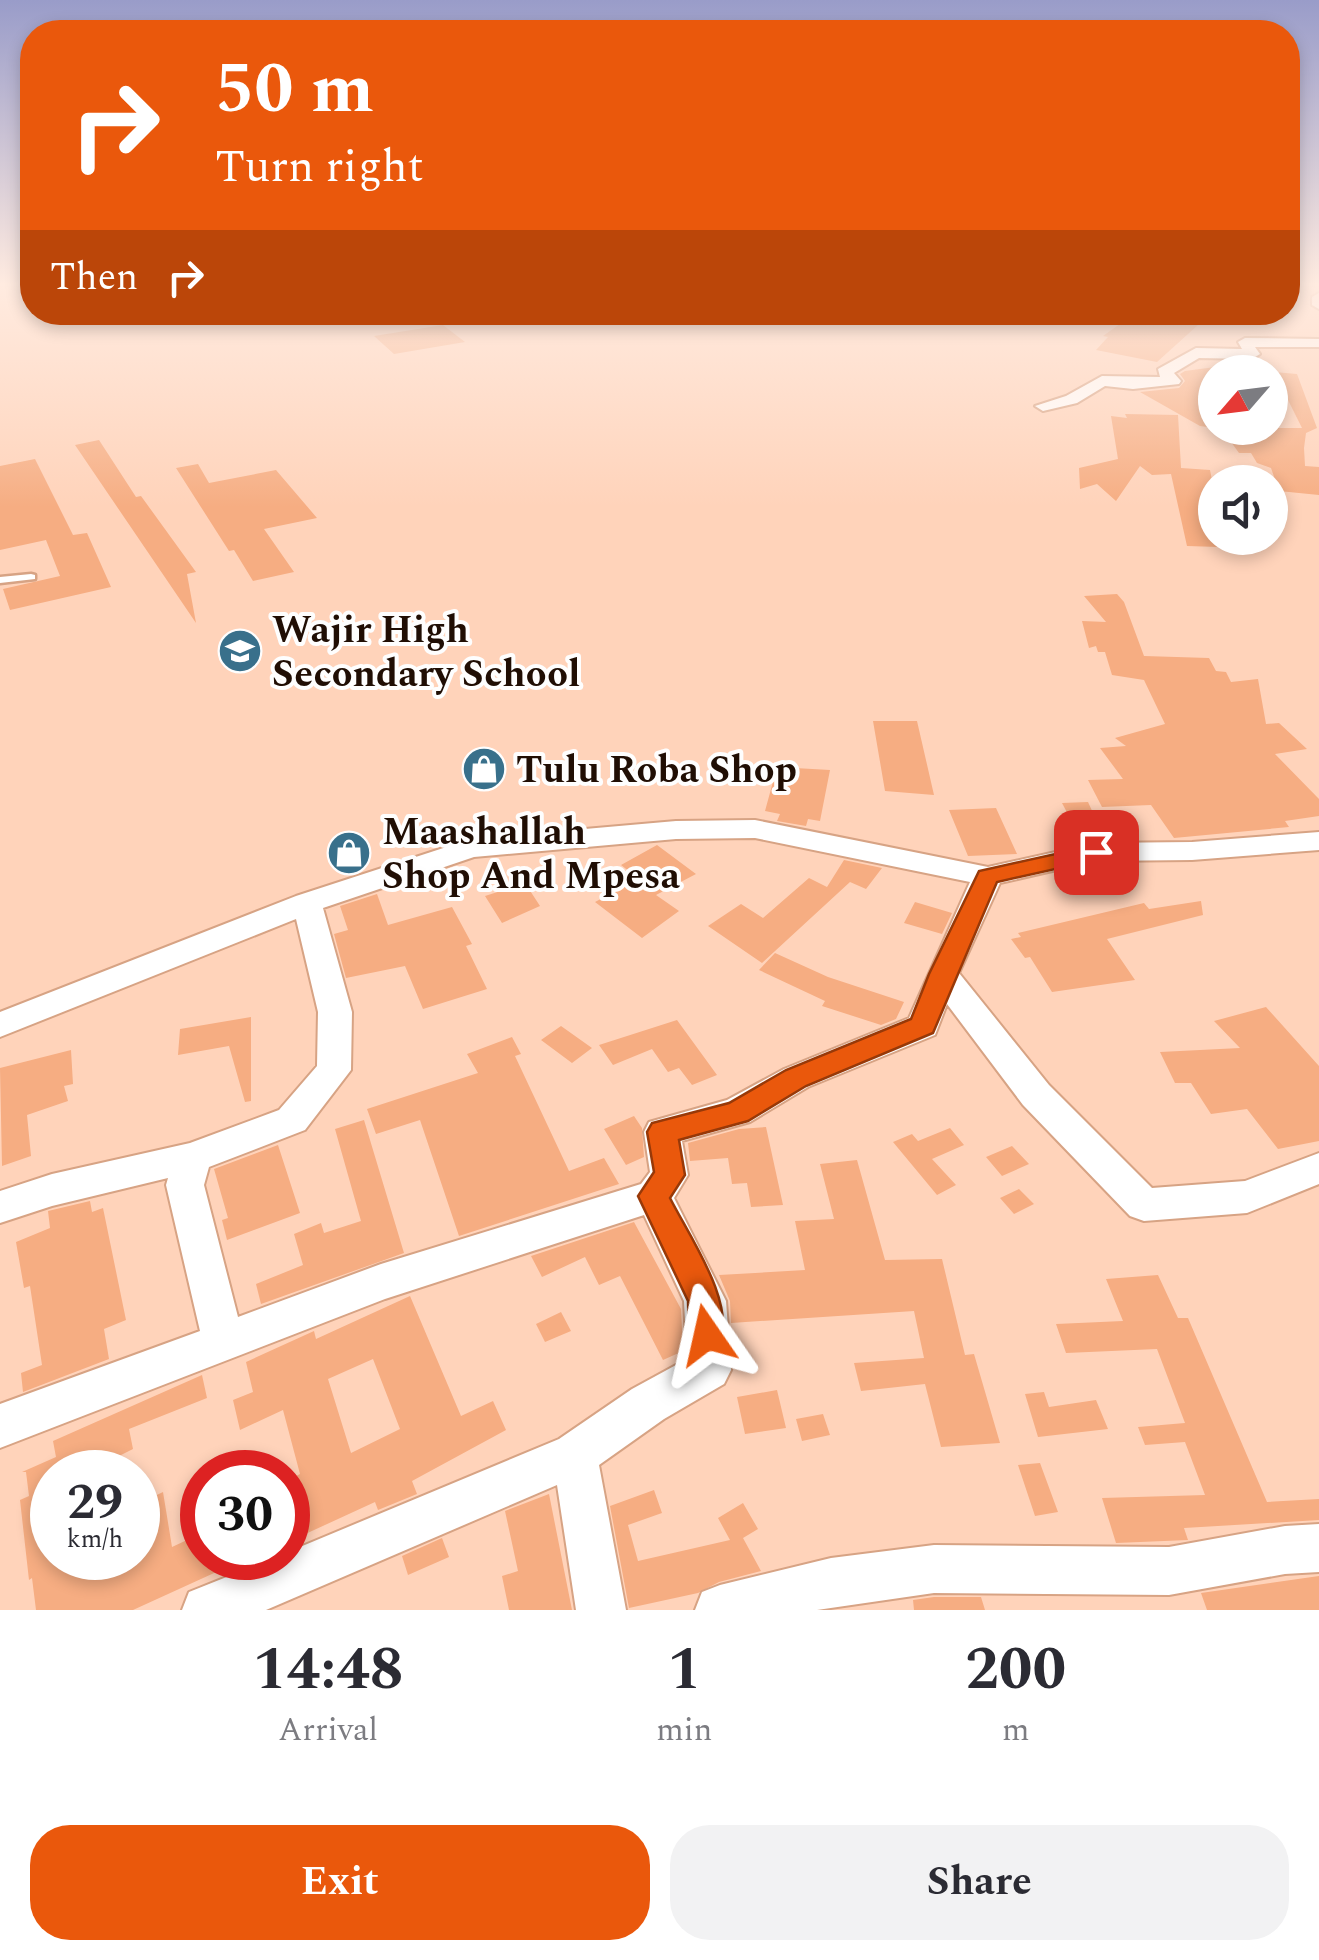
<!DOCTYPE html>
<style>
body{margin:0;font-family:Spectral,serif;background:#f2f2f3;color:#2b2b33;height:100vh;display:flex;flex-direction:column;font-size:38px;white-space:nowrap}
*{box-sizing:border-box;margin:0}
p{font-size:32px;color:#7c7c81}
.icon{flex:none;width:55px;height:55px;fill:none;stroke:currentColor;stroke-width:2;stroke-linecap:round;stroke-linejoin:round}
.map{position:relative;height:1610px;overflow:hidden}
.panel{display:flex;flex-direction:column;background:#fff;flex:1}
.panel>*{flex:none}
.banner{position:absolute;left:20px;top:20px;width:1280px;height:305px;border-radius:40px;box-shadow:0 5px 15px #0003;background:#ea580c;color:#fff;overflow:hidden}
.needle{width:65px;rotate:242deg}
.buttons{position:absolute;left:1198px;top:355px;display:grid;gap:20px}
.buttons a{display:grid;place-items:center;width:90px;height:90px;border-radius:50%;background:#fff;box-shadow:0 5px 15px #0003;font-size:50px}
.speed{position:absolute;left:30px;top:1450px;display:flex;gap:20px;font-size:50px;font-weight:700;text-align:center}
.speed>*{display:grid;place-content:center;width:130px;height:130px;border-radius:50%;background:#fff;box-shadow:0 5px 15px #0003;line-height:1}
.speed small{font-size:25px;font-weight:400}
.speed .limit{border:15px solid #d22;background:#fff;color:#111}
.pin{position:absolute;display:grid;place-items:center;width:85px;height:85px;color:#fff;margin:-42px;border-radius:20px;box-shadow:0 5px 15px #0006}
.me{position:absolute;width:110px;margin:-55px;rotate:349deg;stroke-linejoin:round;filter:drop-shadow(0 0 8px #0008)}
.turn{display:flex;align-items:center;gap:35px;height:210px;padding:0 30px;font-size:45px}
.turn .icon{width:130px;height:130px;stroke-width:2.5}
.turn b{display:block;font-size:70px;line-height:85px}
.then{display:flex;align-items:center;height:95px;padding:0 30px;background:#0003;gap:20px;font-size:38px}
.eta{display:flex;justify-content:space-evenly;align-items:center;height:170px;text-align:center}
.eta b{font-size:60px;font-weight:700;line-height:70px}
.primary-button{display:flex;gap:20px;margin-top:auto;padding:20px 30px}
.primary-button a{flex:1;height:115px;border-radius:40px;background:#ea580c;color:#fff;font-size:40px;font-weight:700;line-height:115px;text-align:center}
.primary-button a+a{background:#f2f2f3;color:#2b2b33}
.map>svg:first-child{display:block}
.building{fill:#f6ad82;fill-rule:evenodd}
.lines{fill:none;stroke-linecap:round;stroke-linejoin:round}
.service-casing{stroke:#d7a384;stroke-width:5}
.minor-casing{stroke:#d7a384;stroke-width:4}
.service{fill:#fff;fill-rule:evenodd}
.minor{fill:#fff;fill-rule:evenodd}
.route{fill:#ea580c;stroke:#983908;stroke-width:2.5}
.labels{text-anchor:middle;stroke-width:8;stroke-linejoin:round;paint-order:stroke}
.poi-label{font-size:38px;font-weight:bold;fill:#200e04;stroke:#fefefe;text-anchor:start}
</style>
<div class="map">
<svg width="1319" height="1610" viewBox="0 0 1319 1610">
<rect width="100%" height="100%" fill="#ffd3ba"/>
<path class="building" d="M1134,314L1198,325L1157,362L1096,350L1108,337L1103,336Z
M443,325L465,342L394,354L374,336Z
M1215,367V428L1200,426L1140,392L1179,388L1185,381L1180,374L1185,371Z
M1274,372L1297,374L1317,428L1306,433L1304,448L1305,466L1319,467V495L1279,491L1271,468L1257,463L1251,453H1239L1221,428H1302Z
M1125,414L1178,415L1181,468L1210,470L1215,495L1204,494L1219,547L1187,546L1171,474L1152,475L1140,466L1116,501L1097,484L1080,489L1079,468L1118,459L1111,416L1127,418Z
M99,440L136,497L141,496L196,572L187,574L196,623L75,445Z
M35,459L73,535L87,533L111,587L10,610L3,589L60,576L46,540L0,550V466Z
M198,464L209,483L276,470L317,518L264,529L294,572L253,581L234,550L229,551L176,468Z
M1117,594L1124,602L1144,656L1209,658L1216,671L1226,672L1231,682L1258,679L1266,724L1279,723L1307,749L1275,754L1319,799V816L1285,821L1289,827L1174,838L1151,805L1102,807L1088,780L1123,779L1100,748L1126,746L1115,738L1165,724L1144,680L1112,675L1105,652H1098L1096,646L1089,648L1082,621L1106,622L1084,596Z
M873,721H917L934,795L885,791Z
M777,767L830,770L820,821L808,819L806,826L777,821L780,814L765,811Z
M1088,802L1105,839H1081L1062,803Z
M996,808L1017,854L968,856L949,810Z
M657,845L696,874L656,895L679,911L642,938L595,902L639,879L621,865Z
M844,860L882,868L866,889L850,882L762,963L708,926L741,904L763,918L809,878L827,887Z
M525,883L540,906L502,923L485,896Z
M377,894L388,925L452,907L472,944L466,946L487,989L423,1009L405,966L346,978L334,934L348,930L340,906Z
M1201,901L1203,915L1107,939L1135,980L1052,992L1030,957L1025,958L1011,939L1021,937L1018,933L1144,903L1149,909Z
M915,902L952,913L942,934L904,923Z
M775,953L828,977L904,1002L896,1019L881,1025L822,1006L825,1001L759,970Z
M1266,1007L1319,1066V1141L1278,1149L1247,1109L1211,1114L1191,1083H1175L1160,1052L1240,1048L1214,1021Z
M251,1017V1101L245,1102L229,1046L178,1055L180,1029Z
M677,1020L717,1075L692,1085L679,1068L668,1072L652,1049L613,1065L599,1045Z
M561,1026L592,1048L572,1063L541,1040Z
M512,1037L521,1054L515,1056L569,1171L604,1158L619,1184L459,1236L420,1120L376,1134L367,1109L478,1073L467,1054Z
M71,1050L73,1084L64,1086L68,1101L27,1115L31,1156L2,1166L0,1068Z
M634,1116L642,1128L644,1157L626,1165L604,1129Z
M364,1120L404,1253L261,1304L256,1284L303,1265L294,1234L321,1223L324,1233L361,1221L335,1129Z
M766,1127L783,1205L751,1207L747,1183L732,1184L728,1158L690,1161L688,1143L739,1129Z
M950,1128L964,1145L932,1159L956,1185L937,1195L893,1142L912,1134L918,1141Z
M278,1145L300,1213L227,1240L222,1220L228,1218L214,1169Z
M1012,1146L1029,1164L1002,1176L986,1157Z
M857,1160L885,1260L942,1259L965,1355L974,1354L1000,1443L941,1447L925,1384L861,1391L854,1363L924,1358L914,1311L731,1323L730,1301L719,1275L805,1270L795,1221L834,1219L820,1164Z
M1019,1189L1034,1204L1014,1214L1000,1198Z
M90,1201L92,1212L103,1208L126,1320L104,1329L109,1359L23,1392L21,1373L42,1365L30,1286L24,1288L16,1242L50,1228L48,1211Z
M634,1222L681,1309L683,1351L663,1360L620,1276L599,1285L585,1257L542,1277L531,1256Z
M1158,1275L1178,1318H1188L1267,1502L1319,1499V1520L1184,1528L1188,1540L1116,1543L1102,1498L1205,1495L1185,1442L1145,1445L1138,1427L1185,1423L1157,1349L1066,1353L1056,1324L1123,1321L1106,1279Z
M410,1296L461,1416L493,1401L506,1430L412,1481L417,1494L378,1510L375,1502L288,1542V1480L300,1474L283,1410L240,1430L233,1400L253,1392L246,1362L314,1331L316,1339ZM373,1359L400,1429L351,1453L328,1379Z
M561,1312L571,1331L545,1342L536,1324Z
M202,1375L207,1398L129,1429L133,1449L119,1456L122,1472H49L52,1558H138V1504L163,1492L172,1547L202,1533V1558H247L133,1610H36L32,1578L29,1580L20,1500L29,1496L26,1472H22L56,1457L53,1441Z
M777,1390L786,1428L745,1434L737,1397Z
M1044,1392L1049,1407L1096,1400L1108,1429L1038,1437L1025,1394Z
M823,1414L830,1435L802,1441L796,1419Z
M1040,1463L1058,1512L1035,1516L1018,1465Z
M654,1490L662,1513L628,1525L638,1561L730,1540L718,1518L743,1503L758,1529L743,1538L761,1571L719,1582L698,1593L629,1608L610,1506Z
M549,1494L572,1610H509L502,1576L518,1571L505,1511Z
M442,1538L449,1557L408,1575L402,1556Z
M1319,1576V1610H1207L1201,1593Z
M934,1597H981L985,1610H914L913,1600Z"/>
<g class="lines">
<g class="service-casing">
<path id="service" d="M31,574L35,575V579L0,583V577Z"/>
</g>
<g class="minor-casing">
<path id="minor" d="M1319,293V309L1312,305V297Z
M1245,338L1319,339V347H1255L1260,354L1252,359L1199,358L1174,373L1181,381L1179,384L1133,389L1105,386L1077,403L1043,411L1035,406L1066,396L1102,376L1160,377L1158,369L1196,348L1242,349L1238,342Z
M755,820L988,867L1096,843L1192,842L1319,832V850L1192,860L1096,861L1000,883L959,973L1049,1085L1152,1188L1245,1181L1319,1153V1184L1247,1213L1144,1221L1130,1216L1023,1105L947,1004L935,1035L808,1087L750,1122L682,1141L688,1175L674,1198L726,1301L731,1370L724,1384L664,1419L599,1465L626,1610H576L557,1485L266,1610H182L189,1592L274,1558H288V1552L559,1439L632,1389L687,1359L684,1301L644,1215L385,1299L0,1448V1404L200,1331L166,1185L168,1178L52,1206L0,1223V1191L52,1174L190,1143L279,1110L317,1066L318,1012L296,919L0,1037V1012L296,896L471,839L676,821ZM755,838L970,882L909,1018L784,1069L727,1100L649,1122L644,1132L650,1172L641,1184L381,1264L238,1317L204,1185L209,1167L305,1130L351,1070L352,1012L323,908L474,857L676,839Z
M1319,1524V1572L1285,1574L1169,1595L934,1593L817,1610H695L702,1592L720,1585L831,1558L934,1545L1169,1547L1285,1526Z"/>
</g>
<use href="#service" class="service"/>
<use href="#minor" class="minor"/>
</g>
<linearGradient id="sky" x2="0" y2="1"><stop stop-color="#999cc9"/><stop offset="0.56" stop-color="#ffebe0"/><stop offset="1" stop-color="#ffebe0" stop-opacity="0"/></linearGradient>
<rect width="1319" height="507" fill="url(#sky)"/>
<path class="route" d="M1096,845L1108,852L1105,858L997,882L933,1033L806,1086L748,1121L679,1140L685,1175L670,1198C689,1236 738,1305 719,1347L707,1351L694,1347L689,1335L688,1301L638,1196L654,1172L647,1132L652,1123L729,1103L786,1070L911,1019L929,974L979,871Z"/>
<defs>
<g id="school-disc" transform="scale(2.25)"><circle r="9.5" fill="#39708b" stroke="#fefefe"/><path d="M0-5L7-2L0 1L-7-2ZM-4 1L0 2.5L4 1V4Q0 6-4 4Z" fill="#fff"/></g>
<g id="shop-disc" transform="scale(2.25)"><circle r="9.5" fill="#39708b" stroke="#fefefe"/><path d="M-5-2.5h2.3a2.7 3.5 0 0 1 5.4 0H5L5.5 6h-11ZM-1.5-2.5h3a1.5 2.3 0 0 0-3 0Z" fill="#fff"/></g>
</defs>
<g fill-rule="evenodd">
<use href="#school-disc" x="240" y="651"/>
<use href="#shop-disc" x="484" y="769"/>
<use href="#shop-disc" x="349" y="853"/>
</g>
<g class="labels">
<g class="poi-label">
<text x="272" y="642">Wajir High<tspan x="272" dy="44">Secondary School</tspan></text>
<text x="516" y="782">Tulu Roba Shop</text>
<text x="382" y="844">Maashallah<tspan x="382" dy="44">Shop And Mpesa</tspan></text>
</g>
</g>
</svg>
<div class="buttons">
<a><svg class="needle" viewBox="-14 -14 28 28"><path d="M0-13l5 13h-10z" fill="#e53935"/><path d="M0 13l5-13h-10z" fill="#7c7c81"/></svg></a>
<a><svg class="icon" aria-label="sound" viewBox="0 0 24 24"><path d="M4 9h4l5-4v14l-5-4H4zM17 9q2 3 0 6"/></svg></a>
</div>
<div class="speed"><div>29<small>km/h</small></div><div class="limit">30</div></div>
<div class="pin" style="left:1096px;top:852px;background:#d93025"><svg class="icon" aria-label="arrive" viewBox="0 0 24 24"><path d="M6 21V4h12l-3 4 3 4H6"/></svg></div>
<svg class="me" style="left:707px;top:1335px" viewBox="-20 -20 40 40"><path d="M0-17L14 15 0 8-14 15z" fill="#ea580c" stroke="#fff" stroke-width="4"/></svg>
<div class="banner">
<div class="turn"><svg class="icon" aria-label="right" viewBox="0 0 24 24"><path d="M7 20v-9h11M14 6l5 5-5 5"/></svg><div><b>50 m</b>Turn right</div></div>
<div class="then">Then<svg class="icon" aria-label="right" viewBox="0 0 24 24"><path d="M7 20v-9h11M14 6l5 5-5 5"/></svg></div>
</div>
</div>
<section class="panel">
<div class="eta">
<div><b>14:48</b><p>Arrival</p></div>
<div><b>1</b><p>min</p></div>
<div><b>200</b><p>m</p></div>
</div>
<div class="primary-button"><a>Exit</a><a>Share</a></div>
</section>
